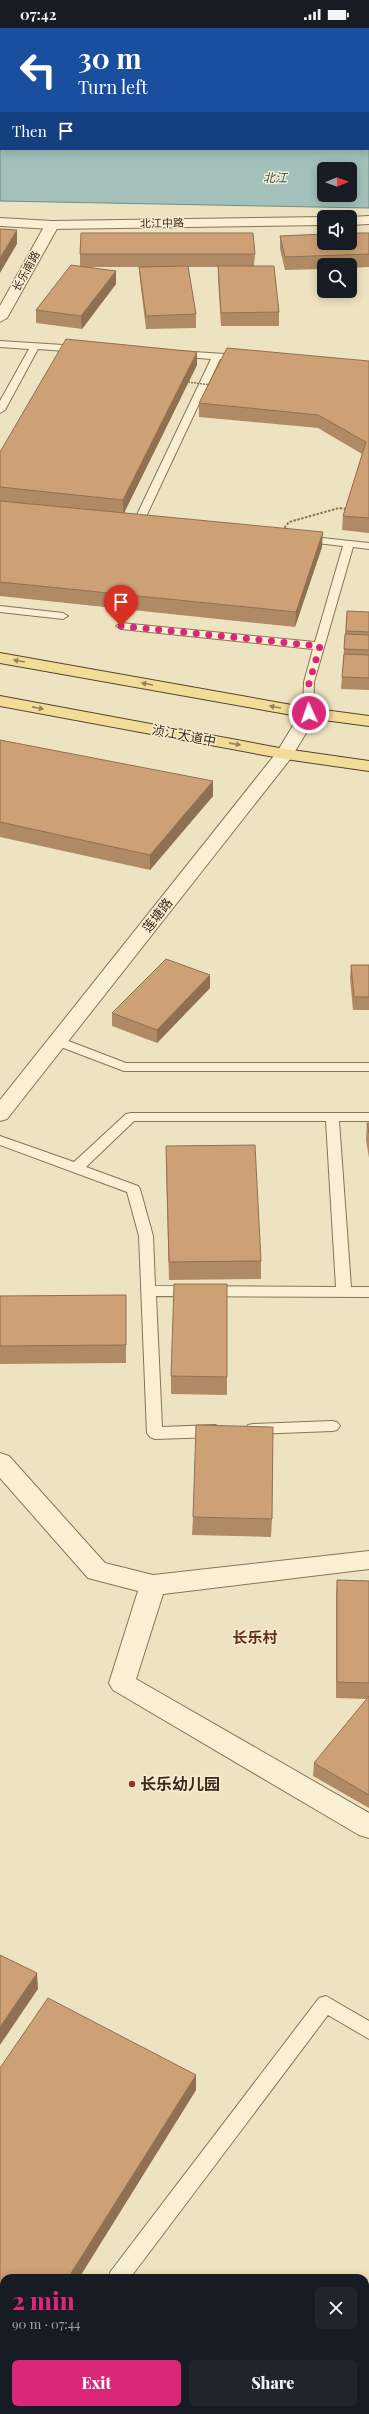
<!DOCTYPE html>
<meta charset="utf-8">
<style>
body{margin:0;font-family:"Playfair Display","Noto Sans SC",serif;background:#20242c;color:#f1f3f6;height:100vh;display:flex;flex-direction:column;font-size:15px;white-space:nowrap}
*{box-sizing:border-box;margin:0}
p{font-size:13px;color:#9ea1a6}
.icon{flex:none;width:22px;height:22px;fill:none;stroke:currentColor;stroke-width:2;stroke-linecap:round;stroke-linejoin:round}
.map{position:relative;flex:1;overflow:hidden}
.panel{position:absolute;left:0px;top:2246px;width:369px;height:140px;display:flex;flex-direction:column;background:#171b24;border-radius:12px 12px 0 0;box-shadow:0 2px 10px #0003}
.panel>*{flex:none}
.top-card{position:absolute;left:0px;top:0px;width:369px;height:122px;box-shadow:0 2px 10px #0003;background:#1a4fa0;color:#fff;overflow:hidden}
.needle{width:26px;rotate:89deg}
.controls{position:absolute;left:317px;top:134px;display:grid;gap:8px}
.controls a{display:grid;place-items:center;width:40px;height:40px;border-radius:6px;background:#171b24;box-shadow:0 2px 10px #0003;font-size:20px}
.pin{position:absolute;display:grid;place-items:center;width:34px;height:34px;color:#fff;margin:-41px -17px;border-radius:50% 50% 50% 0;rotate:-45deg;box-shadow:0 0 4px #0007}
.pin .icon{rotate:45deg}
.me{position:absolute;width:44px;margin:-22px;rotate:357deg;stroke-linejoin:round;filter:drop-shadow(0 0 3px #0008)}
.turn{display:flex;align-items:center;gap:14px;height:84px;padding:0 12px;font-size:18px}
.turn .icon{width:52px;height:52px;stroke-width:2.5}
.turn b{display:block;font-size:28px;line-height:34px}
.then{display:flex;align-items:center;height:38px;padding:0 12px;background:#0003;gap:8px;font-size:15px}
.round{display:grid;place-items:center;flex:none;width:42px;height:42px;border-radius:6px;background:#20242c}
.headline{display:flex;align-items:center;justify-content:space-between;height:68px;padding:0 12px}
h1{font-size:24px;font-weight:800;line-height:30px;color:#db2777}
.button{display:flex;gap:8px;margin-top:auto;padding:8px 12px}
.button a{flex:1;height:46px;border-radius:6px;background:#db2777;color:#fff;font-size:16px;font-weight:800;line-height:46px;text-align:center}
.button a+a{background:#20242c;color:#f1f3f6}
.status{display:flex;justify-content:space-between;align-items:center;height:28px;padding:0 20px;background:#171b24;direction:ltr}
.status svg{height:11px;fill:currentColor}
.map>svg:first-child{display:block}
.water{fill:#a3c0ba;stroke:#6a8e88;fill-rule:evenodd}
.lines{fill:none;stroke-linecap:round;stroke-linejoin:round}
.service-casing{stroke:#877458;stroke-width:2}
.minor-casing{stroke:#877458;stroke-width:2}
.tertiary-casing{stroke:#877458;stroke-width:2}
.primary-casing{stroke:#55422c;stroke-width:2}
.service{fill:#f9f0d3;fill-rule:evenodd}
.minor{fill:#f9f0d3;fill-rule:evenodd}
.tertiary{fill:#f9f0d3;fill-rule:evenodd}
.primary{fill:#f3dc97;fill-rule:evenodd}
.path-bridge-far1{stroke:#877458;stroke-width:1.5;stroke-dasharray:2 1;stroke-linecap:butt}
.path-bridge{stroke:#877458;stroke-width:2;stroke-dasharray:2.5 1.5;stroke-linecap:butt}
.wall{fill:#b08a65}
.shaded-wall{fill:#907052}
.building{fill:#cda075;stroke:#907052}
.oneway{fill:#95845a}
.route{stroke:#db2777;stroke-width:7;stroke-dasharray:0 12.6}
.poi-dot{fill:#972e27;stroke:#f6edd0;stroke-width:1.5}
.labels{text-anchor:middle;stroke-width:3;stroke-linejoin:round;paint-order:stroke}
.far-street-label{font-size:11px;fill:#372b1c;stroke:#f6edd0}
.far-water-label{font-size:12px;font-style:italic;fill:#2b5757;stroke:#f6edd0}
.street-label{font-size:13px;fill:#372b1c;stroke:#f6edd0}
.quarter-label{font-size:15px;font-weight:bold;fill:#642f1b;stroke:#f6edd0}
.near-poi-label{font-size:16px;font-weight:bold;fill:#372b1c;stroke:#f6edd0;text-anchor:start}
</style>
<div class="status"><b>07:42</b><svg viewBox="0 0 49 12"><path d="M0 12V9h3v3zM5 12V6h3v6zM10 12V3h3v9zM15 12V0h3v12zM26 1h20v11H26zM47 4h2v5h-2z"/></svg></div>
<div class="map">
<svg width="369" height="2386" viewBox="0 0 369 2386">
<rect width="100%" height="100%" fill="#eee3c0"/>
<path class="water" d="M0,0H369V180L0,173ZM1,1H368V121H1ZM324,141H350V167H324Z"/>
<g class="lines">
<g class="service-casing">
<path id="service" d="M0,313L79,318L84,321L79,324L38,321L5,382L0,385V373L29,321L0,319Z
M178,323L241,327L246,330L241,333L220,331L143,495L138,498L133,495L211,331L175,328L173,326Z
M303,508L369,515V521L353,519L314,654L313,687H305L303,685L304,654L313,621L121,601L116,598L121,595L315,614L343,518L299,513L298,511Z
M0,578L63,585L68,588L63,591L0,584Z
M58,1009L126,1035H369V1043H124L53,1016L52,1013L53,1010Z
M131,1085H369V1093H339L351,1259H369V1269L156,1268L162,1399L215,1397L220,1399L223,1403L220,1407L215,1409L155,1411L150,1409L147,1405L139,1208L127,1164L0,1117V1108L74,1134L126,1086ZM134,1093H326L336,1259L155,1258L153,1208L140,1161L138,1158L86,1139Z
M332,1393L337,1394L340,1398L337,1402L332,1403L253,1406L248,1405L245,1401L248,1397L253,1396Z
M326,1968L369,1993V2011L328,1987L130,2250H108L111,2243L319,1970Z
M5,2382H27L26,2386H4Z
M249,2382H273L274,2386H250Z"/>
</g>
<g class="minor-casing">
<path id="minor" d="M52,193L59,197L7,290L0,294V278L45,197Z
M309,680L315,681L318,685L291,730L7,1091L0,1093V1072L277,724L303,681Z
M0,1425L9,1428L105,1535L153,1547L369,1523V1541L163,1566L136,1651L369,1785V1810L359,1807L113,1662L109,1655L138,1563L88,1550L0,1450Z"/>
</g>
<g class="tertiary-casing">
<path id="tertiary" d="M369,188V196L350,197V189Z
M324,189V197L52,201L0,198V190L52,193Z"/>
</g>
<g class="primary-casing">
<path id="primary" d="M0,625L309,680L369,688V698L309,690L0,635Z
M0,668L285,721L369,733V743L285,731L0,678Z"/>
</g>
<use href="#service" class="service"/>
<use href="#minor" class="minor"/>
<use href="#tertiary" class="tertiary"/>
<use href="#primary" class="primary"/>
<path class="path-bridge-far1" d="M188,354L211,357"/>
<path class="path-bridge" d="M282,503L289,494L339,480L347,481"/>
</g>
<path class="wall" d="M369,205V239L350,240V237H324V241L285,242L280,221V208Z
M80,226H255L254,238L279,284V298H221L218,251V239H188L196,286V300L146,301L140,252L139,239H144H86L116,243V256L82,301L36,295V282L80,238Z
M369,333V505L342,502L343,488L362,426L318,400L199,389V375Z
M197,337L124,485L322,519L295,599L0,568V424Z
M347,583L369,584V662L341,661L344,621L345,606Z
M0,712L213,768L150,842L0,809Z
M351,937H369V982H353L350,950Z
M210,947V960L157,1015L112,998V985Z
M367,1095H369V1130L366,1112Z
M166,1135L261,1233V1251L169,1252Z
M227,1256V1367L171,1366V1348Z
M0,1268L126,1284V1335L0,1336Z
M193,1489L272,1491L271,1509L192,1507Z
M337,1552L369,1553V1780L313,1748L314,1735L367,1671L336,1670V1568Z
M0,2040L196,2062L79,2250H4V2363L0,2361Z"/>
<path class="shaded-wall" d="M17,202V216L0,245V230Z
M116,243V256L82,301L81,288Z
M197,324V337L123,487V472Z
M323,504L322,519L295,599L296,584Z
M213,753V768L150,842V827Z
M210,947V960L157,1015V1002Z
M37,1945L38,1961L0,2017V1999Z
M196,2047V2062L79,2250H68Z"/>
<path class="building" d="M0,201L17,202L0,230Z
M81,205H253L255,226H80Z
M350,205H369V226L285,229L280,208L324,206V215H350Z
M71,237L116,243L81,288L36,282Z
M188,238L196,286L146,288L139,239Z
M218,238H274L279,284L221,285Z
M66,311L197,324L123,472L0,459V424Z
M227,320L369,333V490L343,488L366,414L318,387L199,375Z
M0,473L323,504L296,584L0,554Z
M347,583L369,584V604L346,603Z
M345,606L369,607V622L344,621Z
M344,626L369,627V650L342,649Z
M0,712L213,753L150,827L0,794Z
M166,931L210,947L157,1002L112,985Z
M351,937H369V969H354Z
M367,1095H369V1105Z
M255,1117L261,1233L169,1234L166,1118Z
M174,1256H227V1349L171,1348Z
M126,1267V1317L0,1318V1268Z
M196,1397L273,1399L272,1491L193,1489Z
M337,1552L369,1553V1655L337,1654Z
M369,1668V1767L314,1735Z
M0,1927L37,1945L0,1999Z
M48,1970L196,2047L68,2250H4V2350L0,2347V2040Z
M102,2382L110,2386H100Z"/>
<defs><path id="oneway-solid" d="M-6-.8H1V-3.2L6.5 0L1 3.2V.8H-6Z"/></defs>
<g class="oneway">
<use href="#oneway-solid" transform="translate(19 633) rotate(-170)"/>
<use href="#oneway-solid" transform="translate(147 656) rotate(-170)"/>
<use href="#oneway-solid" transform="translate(275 679) rotate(-170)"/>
<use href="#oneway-solid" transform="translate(38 680) rotate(11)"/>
<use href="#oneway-solid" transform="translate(235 716) rotate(11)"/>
</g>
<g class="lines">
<path class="route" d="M121,598L320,618L308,659L309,685"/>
</g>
<circle class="poi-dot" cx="132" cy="1756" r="4"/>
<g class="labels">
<g class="far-street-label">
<text transform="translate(162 195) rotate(-1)" y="4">北江中路</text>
<text transform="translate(26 243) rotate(-61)" y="4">长乐南路</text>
</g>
<g class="far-water-label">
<text x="275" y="154">北江</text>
</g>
<g class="street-label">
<text transform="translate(184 707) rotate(11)" y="5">浈江大道中</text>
<text transform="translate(157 887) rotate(-52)" y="5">莲塘路</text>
</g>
<g class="quarter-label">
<text x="255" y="1615">长乐村</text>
</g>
<g class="near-poi-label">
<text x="140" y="1762">长乐幼儿园</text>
</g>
</g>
</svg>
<div class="controls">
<a><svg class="needle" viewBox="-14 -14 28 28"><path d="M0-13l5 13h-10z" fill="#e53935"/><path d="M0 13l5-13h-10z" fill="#9ea1a6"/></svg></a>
<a><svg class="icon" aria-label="sound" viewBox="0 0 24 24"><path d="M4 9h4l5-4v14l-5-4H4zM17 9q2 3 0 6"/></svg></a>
<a><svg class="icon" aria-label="search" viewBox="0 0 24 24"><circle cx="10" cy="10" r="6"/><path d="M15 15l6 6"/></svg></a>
</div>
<div class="pin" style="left:121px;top:598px;background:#d93025"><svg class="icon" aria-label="arrive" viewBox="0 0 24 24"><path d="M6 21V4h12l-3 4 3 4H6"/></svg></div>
<svg class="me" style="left:309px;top:685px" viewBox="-20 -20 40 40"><circle r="17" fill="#db2777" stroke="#fff" stroke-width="3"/><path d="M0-11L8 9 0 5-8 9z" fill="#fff"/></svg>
<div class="top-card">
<div class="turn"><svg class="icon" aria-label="left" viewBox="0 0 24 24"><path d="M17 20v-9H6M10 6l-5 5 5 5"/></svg><div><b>30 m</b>Turn left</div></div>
<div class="then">Then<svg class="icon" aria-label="arrive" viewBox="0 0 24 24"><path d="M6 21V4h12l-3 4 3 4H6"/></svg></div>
</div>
<section class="panel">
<div class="headline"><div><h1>2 min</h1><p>90 m · 07:44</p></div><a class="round"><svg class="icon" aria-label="close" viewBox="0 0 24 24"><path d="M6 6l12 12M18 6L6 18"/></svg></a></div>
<div class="button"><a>Exit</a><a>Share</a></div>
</section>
</div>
